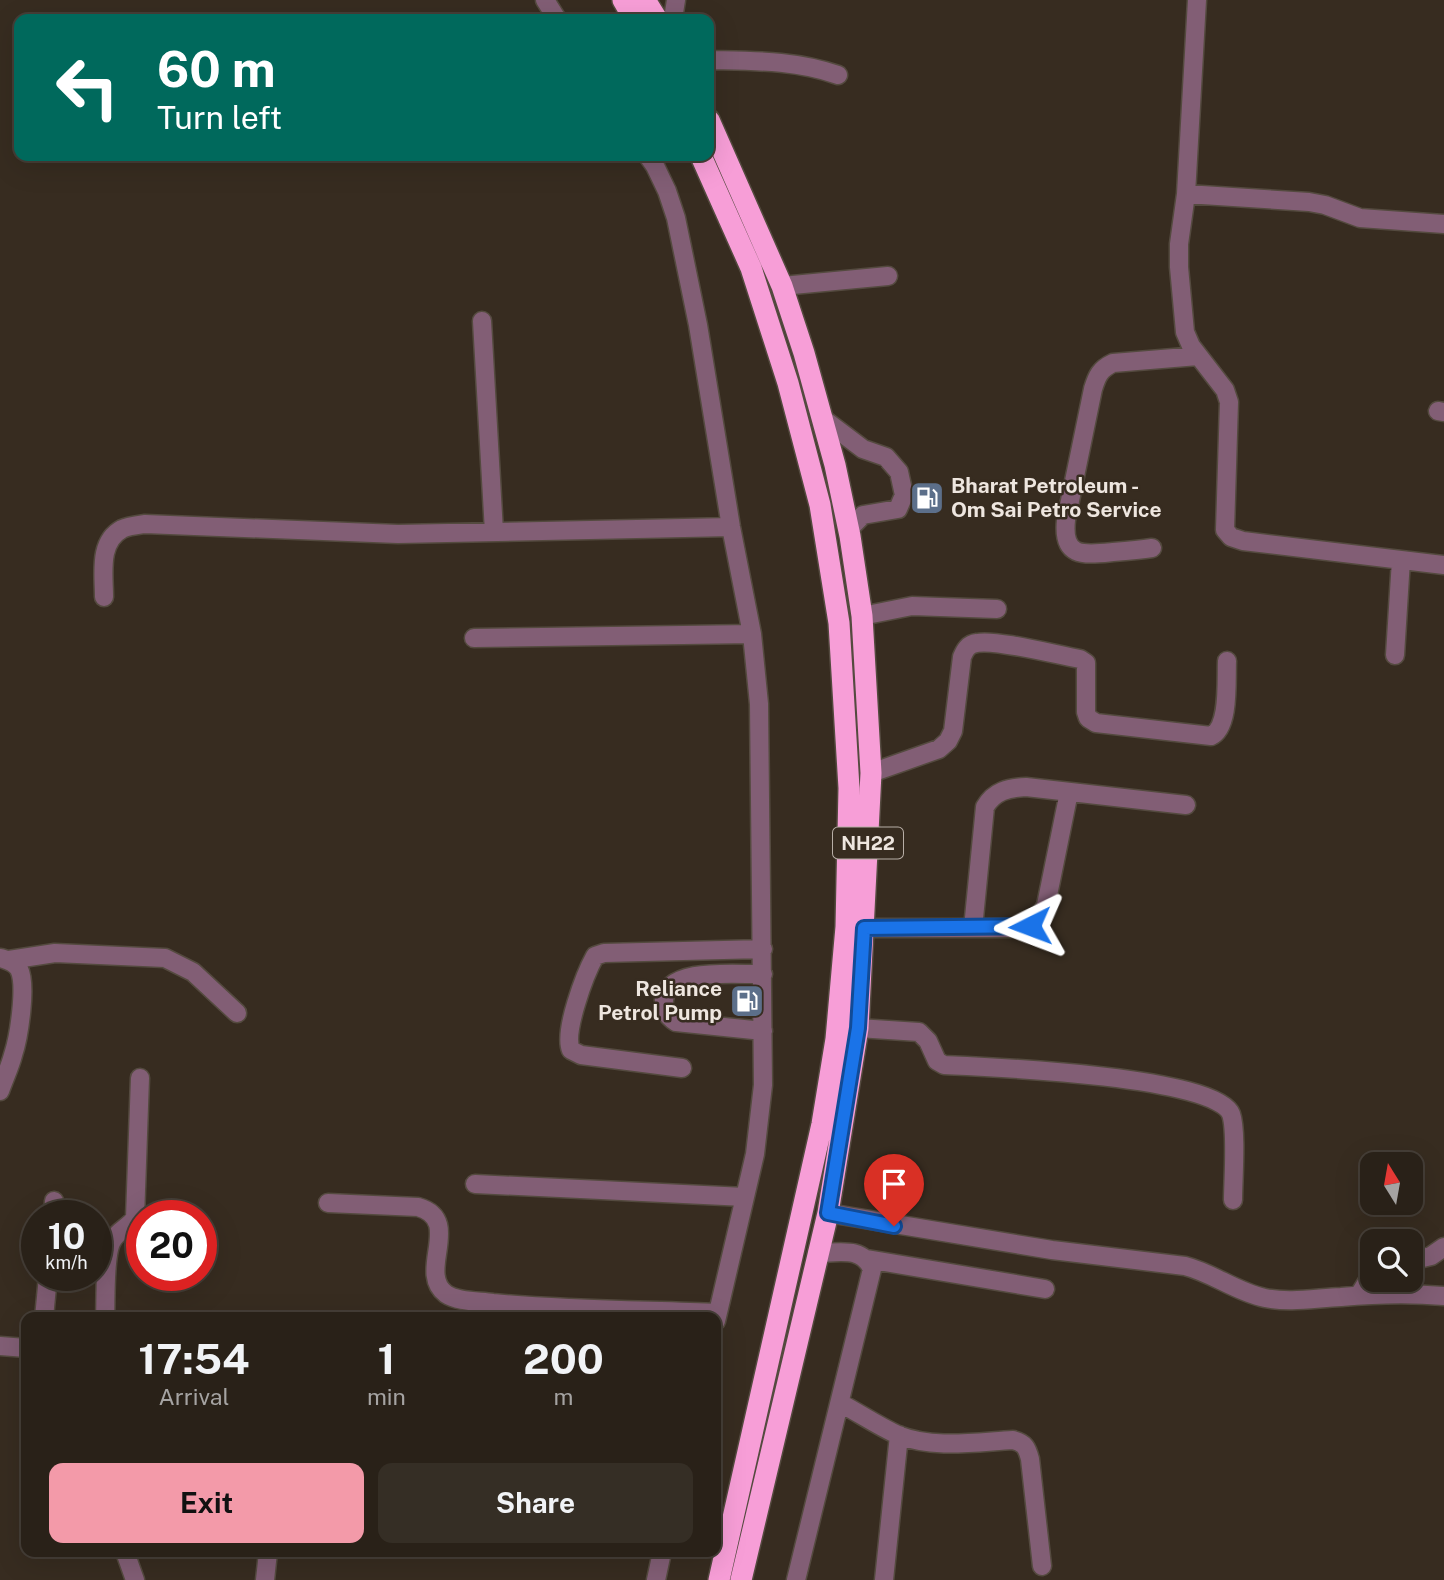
<!DOCTYPE html>
<style>
body{margin:0;font-family:"Public Sans",sans-serif;background:#352e25;color:#f1f3f6;height:100vh;display:flex;flex-direction:column;font-size:26px;white-space:nowrap}
*{box-sizing:border-box;margin:0}
p{font-size:23px;color:#a5a3a2}
.icon{flex:none;width:38px;height:38px;fill:none;stroke:currentColor;stroke-width:2;stroke-linecap:round;stroke-linejoin:round}
.map{position:relative;flex:1;overflow:hidden}
.panel{position:absolute;left:21px;top:1312px;width:700px;height:245px;display:flex;flex-direction:column;background:#292118;border-radius:14px;box-shadow:0 7px 28px #0002,0 0 0 2px #453e37}
.panel>*{flex:none}
.guide{position:absolute;left:14px;top:14px;width:700px;height:147px;border-radius:14px;box-shadow:0 7px 28px #0002,0 0 0 2px #453e37;background:#00695c;color:#fff;overflow:hidden}
.needle{width:46px;rotate:349deg}
.fabs{position:absolute;left:1360px;top:1152px;display:grid;gap:14px}
.fabs a{display:grid;place-items:center;width:63px;height:63px;border-radius:14px;background:#292118;box-shadow:0 7px 28px #0002,0 0 0 2px #453e37;font-size:35px}
.speed{position:absolute;left:21px;top:1200px;display:flex;gap:14px;font-size:35px;font-weight:700;text-align:center}
.speed>*{display:grid;place-content:center;width:91px;height:91px;border-radius:50%;background:#292118;box-shadow:0 7px 28px #0002,0 0 0 2px #453e37;line-height:1}
.speed small{font-size:18px;font-weight:400}
.speed .limit{border:10px solid #d22;background:#fff;color:#111}
.pin{position:absolute;display:grid;place-items:center;width:60px;height:60px;color:#fff;margin:-72px -30px;border-radius:50% 50% 50% 0;rotate:-45deg;box-shadow:0 0 7px #0007}
.pin .icon{rotate:45deg}
.me{position:absolute;width:77px;margin:-38px;rotate:267deg;stroke-linejoin:round;filter:drop-shadow(0 0 5px #0008)}
.turn{display:flex;align-items:center;gap:24px;height:147px;padding:0 28px;font-size:32px}
.turn .icon{width:91px;height:91px;stroke-width:2.5}
.turn b{display:block;font-size:49px;line-height:60px}
.eta{display:flex;justify-content:space-evenly;align-items:center;height:119px;text-align:center}
.eta b{font-size:42px;font-weight:700;line-height:49px}
.button{display:flex;gap:14px;margin-top:auto;padding:14px 28px}
.button a{flex:1;height:80px;border-radius:14px;background:#f39aa9;color:#111;font-size:28px;font-weight:700;line-height:80px;text-align:center}
.button a+a{background:#352e25;color:#f1f3f6}
.map>svg:first-child{display:block}
.lines{fill:none;stroke-linecap:round;stroke-linejoin:round}
.minor-casing{stroke:#544a3f;stroke-width:21}
.highway-casing{stroke:#544a3f;stroke-width:24}
.minor{stroke:#825e75;stroke-width:18}
.highway{stroke:#f79ed7;stroke-width:21}
.route-casing{stroke:#114b97;stroke-width:18}
.route{stroke:#1a73e8;stroke-width:12}
.labels{text-anchor:middle;stroke-width:5;stroke-linejoin:round;paint-order:stroke}
.shield{fill:#372c20;stroke:#b7aea6;stroke-width:2}
.shield-label{font-size:19px;font-weight:bold;fill:#eee6df}
.poi-label{font-size:21px;font-weight:bold;fill:#eee6df;stroke:#372c20;text-anchor:start}
</style>
<div class="map">
<svg width="1444" height="1580" viewBox="0 0 1444 1580">
<rect width="100%" height="100%" fill="#372c20"/>
<g class="lines">
<g class="minor-casing">
<path id="minor" d="M545,0L557,19
M1197,0L1186,194L1179,244V267L1185,332L1191,346L1225,390L1229,402L1225,530L1231,537L1243,541L1444,565
M673,19L676,0
M709,60C753,61 795,60 838,75
M648,156L655,166L667,191L676,218L698,325L731,527L752,634L759,704L763,1085L755,1154L716,1321
M1186,194L1309,202L1325,205L1360,218L1444,224
M782,286L888,276
M482,321L494,532
M1438,411L1444,412
M822,418L863,449L886,457L899,472L904,495L898,509L863,515L849,529
M1152,548C1139,550 1126,551 1113,552C1083,555 1062,558 1066,520L1093,389C1097,376 1100,369 1113,363L1198,356
M104,597C104,574 98,542 122,529C128,526 138,525 145,524L398,534L731,527
M862,616L912,606L997,609
M474,638L752,634
M1395,655L1401,560
M871,773L939,749L948,741L953,731L962,657C965,650 968,644 977,643C996,639 1057,655 1080,659L1086,663V712L1088,718L1096,723L1211,736C1230,727 1226,681 1227,661
M864,928H1019L1030,926L1039,919L1046,905L1069,792
M973,928L985,807C994,791 1008,788 1026,787L1186,805
M9,960L55,953L165,958L193,972L237,1013
M763,974C738,975 667,966 664,1000C663,1011 668,1017 676,1022L763,1031
M858,1028L919,1032L928,1041L937,1061L944,1065C988,1067 1216,1076 1231,1114C1237,1131 1233,1180 1233,1200
M682,1068L581,1055L571,1050C563,1032 585,974 595,956L604,953L763,949
M0,1091C4,1079 10,1067 13,1055C19,1037 27,985 19,969C15,962 7,960 1,958
M475,1184L745,1197
M328,1203L418,1207C464,1220 416,1272 446,1294C458,1302 478,1301 493,1303C567,1310 643,1310 718,1313
M828,1213L1052,1250L1185,1266C1213,1273 1236,1292 1265,1298C1290,1303 1316,1298 1341,1297C1375,1294 1410,1293 1444,1296
M53,1216L54,1201
M867,1259L1045,1289
M1410,1261L1431,1256L1444,1247
M1359,1295L1372,1274
M44,1318L48,1276
M105,1318C106,1300 104,1255 112,1241C117,1231 129,1227 135,1218L140,1078
M0,1346L26,1348
M840,1403C859,1413 878,1426 898,1435C933,1449 976,1442 1013,1440C1025,1443 1027,1448 1030,1459L1042,1566
M125,1552L135,1580
M265,1580L268,1552
M656,1580L662,1552
M796,1580L872,1269C862,1246 839,1253 817,1253
M884,1580L899,1435"/>
</g>
<g class="highway-casing">
<path id="highway" d="M623,0L634,19
M645,0L657,19
M709,120L782,286L804,353L835,465L850,536L862,616L871,773L858,1028L828,1213L741,1580
M701,156L751,268L788,383L820,505L839,623L849,788L846,927L836,1039L822,1124L719,1580"/>
</g>
<use href="#minor" class="minor"/>
<use href="#highway" class="highway"/>
</g>
<g class="lines">
<g class="route-casing">
<path id="route" d="M894,1226L828,1213L858,1028L864,928L1030,926"/>
</g>
<use href="#route" class="route"/>
</g>
<defs>
<g id="fuel-square" transform="scale(1.75)"><rect x="-9" y="-9" width="18" height="18" rx="4" fill="#5c6f8a" stroke="#372c20"/><path d="M-5.5-6h7V0h2V4h1.3V-2.5L3-4.5l.8-.8L6-3V5H2.5V1h-1V6h-7ZM-4.2-4.7v3.2H.2V-4.7Z" fill="#fff"/></g>
</defs>
<g fill-rule="evenodd">
<use href="#fuel-square" x="927" y="498"/>
<use href="#fuel-square" x="747" y="1001"/>
</g>
<g class="labels">
<rect class="shield" x="833" y="827.5" width="70" height="31" rx="5"/>
<g class="shield-label">
<text x="868" y="850">NH22</text>
</g>
<g class="poi-label">
<text x="951" y="493">Bharat Petroleum -<tspan x="951" dy="24">Om Sai Petro Service</tspan></text>
<text x="722" y="996" text-anchor="end">Reliance<tspan x="722" dy="24">Petrol Pump</tspan></text>
</g>
</g>
</svg>
<div class="fabs">
<a><svg class="needle" viewBox="-14 -14 28 28"><path d="M0-13l5 13h-10z" fill="#e53935"/><path d="M0 13l5-13h-10z" fill="#a5a3a2"/></svg></a>
<a><svg class="icon" aria-label="search" viewBox="0 0 24 24"><circle cx="10" cy="10" r="6"/><path d="M15 15l6 6"/></svg></a>
</div>
<div class="speed"><div>10<small>km/h</small></div><div class="limit">20</div></div>
<div class="pin" style="left:894px;top:1226px;background:#d93025"><svg class="icon" aria-label="arrive" viewBox="0 0 24 24"><path d="M6 21V4h12l-3 4 3 4H6"/></svg></div>
<svg class="me" style="left:1030px;top:926px" viewBox="-20 -20 40 40"><path d="M0-17L14 15 0 8-14 15z" fill="#1a73e8" stroke="#fff" stroke-width="4"/></svg>
<div class="guide">
<div class="turn"><svg class="icon" aria-label="left" viewBox="0 0 24 24"><path d="M17 20v-9H6M10 6l-5 5 5 5"/></svg><div><b>60 m</b>Turn left</div></div>
</div>
<section class="panel">
<div class="eta">
<div><b>17:54</b><p>Arrival</p></div>
<div><b>1</b><p>min</p></div>
<div><b>200</b><p>m</p></div>
</div>
<div class="button"><a>Exit</a><a>Share</a></div>
</section>
</div>
